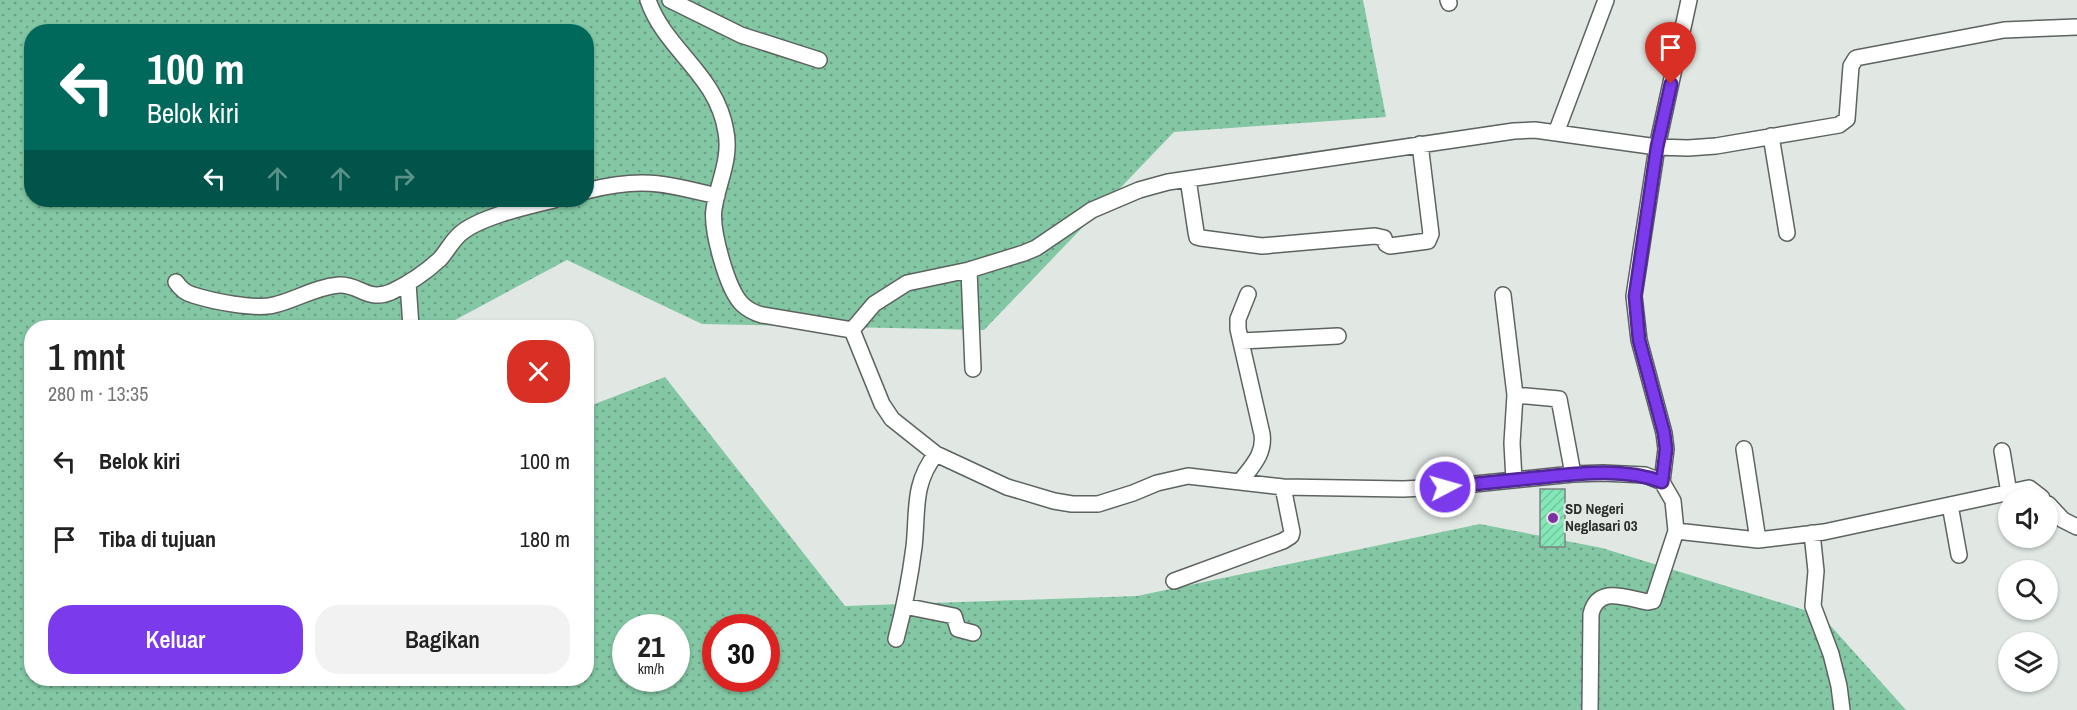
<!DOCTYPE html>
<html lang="id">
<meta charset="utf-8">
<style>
body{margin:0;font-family:"Archivo Narrow",sans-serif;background:#f2f2f2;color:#222;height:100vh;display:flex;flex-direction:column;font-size:22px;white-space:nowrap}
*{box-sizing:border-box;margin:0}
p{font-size:20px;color:#767676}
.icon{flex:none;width:33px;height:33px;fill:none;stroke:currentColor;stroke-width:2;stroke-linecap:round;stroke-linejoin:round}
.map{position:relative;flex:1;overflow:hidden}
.sheet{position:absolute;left:24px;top:320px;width:570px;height:366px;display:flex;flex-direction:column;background:#fff;border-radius:24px;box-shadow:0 2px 4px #0004}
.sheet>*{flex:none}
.top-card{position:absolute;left:24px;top:24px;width:570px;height:183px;border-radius:24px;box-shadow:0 2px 4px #0004;background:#00695c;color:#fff;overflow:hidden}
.controls{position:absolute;left:1998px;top:488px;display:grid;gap:12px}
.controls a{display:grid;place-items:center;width:60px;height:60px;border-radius:50%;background:#fff;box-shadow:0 2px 4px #0004;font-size:30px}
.speed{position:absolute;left:612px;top:614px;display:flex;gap:12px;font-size:30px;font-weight:700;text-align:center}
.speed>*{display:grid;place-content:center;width:78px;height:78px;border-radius:50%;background:#fff;box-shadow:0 2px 4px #0004;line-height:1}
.speed small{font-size:15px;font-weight:400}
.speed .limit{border:9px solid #d22;background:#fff;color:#111}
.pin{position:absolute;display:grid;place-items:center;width:51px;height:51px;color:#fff;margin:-62px -26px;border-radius:50% 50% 50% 0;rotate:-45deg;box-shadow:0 0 6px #0007}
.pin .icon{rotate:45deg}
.me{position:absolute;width:66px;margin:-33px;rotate:84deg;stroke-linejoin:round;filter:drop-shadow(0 0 4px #0008)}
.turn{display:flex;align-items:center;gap:21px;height:126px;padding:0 24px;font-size:27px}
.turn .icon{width:78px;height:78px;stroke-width:2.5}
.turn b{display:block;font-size:42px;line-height:51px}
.lanes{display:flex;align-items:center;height:57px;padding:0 24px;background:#0003;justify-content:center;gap:30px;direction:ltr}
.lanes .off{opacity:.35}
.round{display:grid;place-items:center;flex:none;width:63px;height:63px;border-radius:24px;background:#f2f2f2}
.headline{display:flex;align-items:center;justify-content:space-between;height:102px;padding:0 24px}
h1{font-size:36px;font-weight:600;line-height:45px}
.primary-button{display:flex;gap:12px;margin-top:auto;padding:12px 24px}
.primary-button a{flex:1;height:69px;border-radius:24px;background:#7c3aed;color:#fff;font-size:24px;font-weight:600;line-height:69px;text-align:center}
.primary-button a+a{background:#f2f2f2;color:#222}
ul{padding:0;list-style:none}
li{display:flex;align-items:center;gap:18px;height:78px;padding:0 24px}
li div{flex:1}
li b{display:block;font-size:22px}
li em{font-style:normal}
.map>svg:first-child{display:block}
.grass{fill:url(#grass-dots);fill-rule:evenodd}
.building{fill:url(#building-hatch);stroke:#7e8481;stroke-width:1.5}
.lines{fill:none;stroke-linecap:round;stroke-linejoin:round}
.street-casing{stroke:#5d635f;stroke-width:18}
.street{stroke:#fff;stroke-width:15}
.route-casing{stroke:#51269a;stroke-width:15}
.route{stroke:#7c3aed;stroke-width:10}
.poi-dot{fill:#7d32a4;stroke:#e1e8e4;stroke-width:2}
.labels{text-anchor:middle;stroke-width:4.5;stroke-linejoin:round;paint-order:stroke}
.poi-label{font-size:15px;font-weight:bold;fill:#2a2d2b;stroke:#e1e8e4;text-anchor:start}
</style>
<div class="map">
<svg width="2077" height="710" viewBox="0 0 2077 710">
<defs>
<pattern id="grass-dots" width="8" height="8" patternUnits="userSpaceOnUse" patternTransform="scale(1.5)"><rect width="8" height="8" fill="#83c7a4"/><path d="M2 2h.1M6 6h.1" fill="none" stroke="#6ba286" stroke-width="1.8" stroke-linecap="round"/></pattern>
<pattern id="building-hatch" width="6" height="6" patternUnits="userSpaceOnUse" patternTransform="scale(1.5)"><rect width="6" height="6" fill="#84e7b7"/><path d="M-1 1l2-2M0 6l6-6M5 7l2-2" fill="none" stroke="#72c69e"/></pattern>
</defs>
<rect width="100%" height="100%" fill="#e1e8e4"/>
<path class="grass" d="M0,0H1363L1386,117L1174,132L984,330L702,324L567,260L442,327H32V678H586L587,407L665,377L845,606L1137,596L1480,524L1602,548L1821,615L1906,710H0ZM32,32H586V200H32ZM626,627H676V678H626ZM716,627H766V678H716Z"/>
<path class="building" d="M1540,489H1565V547H1540Z"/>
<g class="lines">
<g class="street-casing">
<path id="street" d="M648,0C665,50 717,74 726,132C731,160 718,182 714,209C711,230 727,289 742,304C747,309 755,313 762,315L852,330L874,304L907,283L969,270L1024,253L1036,248L1092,210L1139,190L1168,182L1514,131L1535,130L1657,147L1688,148L1716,146L1839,125L1847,119L1851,66L1856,58L2004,30L2077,27
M670,0L741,35L819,60
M1448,0L1449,3
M1556,133L1606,0
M1771,136L1787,233
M1188,179L1196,232L1197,237L1201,238L1262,246L1375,236L1384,238L1386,244L1390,246L1428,241L1431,234L1420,144
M586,191C641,177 663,183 717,196
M969,270L973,369
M176,282C180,288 185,293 193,295C212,301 255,310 274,305C296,300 315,287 339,285C360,284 367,302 391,292C408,284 426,272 440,259C447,251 452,241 460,234C479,217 529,206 554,200
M408,283L411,327
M1503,295L1515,395L1512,443L1514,480
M852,330L882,404L892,419L936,454L1007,487L1054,501L1072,504H1098L1133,493L1157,483L1188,476L1283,487L1403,489L1445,487L1573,474L1603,473L1645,475L1662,482
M1241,341L1338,336
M1515,395L1559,399L1573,474
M1744,449L1758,540
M2002,451L2009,493
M1240,482C1252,466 1265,454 1262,434L1238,329V319L1248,294
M2048,504L2063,520L2077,527
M1950,505L1959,555
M1676,531L1758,540L1824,532L2029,488L2042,498
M1812,533L1816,571L1813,606L1831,654L1839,686L1842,710
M1174,581L1283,541L1291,536L1292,532L1283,487
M904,606L954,616L958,629L973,633
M896,639C904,609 910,578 914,547C918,512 912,484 936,454
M1590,710L1591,614C1598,585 1626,598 1648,602L1653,601L1676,531L1673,501L1662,482L1666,449L1664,433L1639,340L1634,296L1657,147L1689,0"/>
</g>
<use href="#street" class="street"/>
</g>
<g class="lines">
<g class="route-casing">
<path id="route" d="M1445,487C1474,484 1504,481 1533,478C1575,474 1622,467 1662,482L1666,449L1664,433L1639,340L1635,296L1657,147L1671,84"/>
</g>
<use href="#route" class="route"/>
</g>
<circle class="poi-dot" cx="1553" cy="518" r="6"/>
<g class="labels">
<g class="poi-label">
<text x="1565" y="514">SD Negeri<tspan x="1565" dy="17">Neglasari 03</tspan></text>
</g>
</g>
</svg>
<div class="controls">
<a><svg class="icon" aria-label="sound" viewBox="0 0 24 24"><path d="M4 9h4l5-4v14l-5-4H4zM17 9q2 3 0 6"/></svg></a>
<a><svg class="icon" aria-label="search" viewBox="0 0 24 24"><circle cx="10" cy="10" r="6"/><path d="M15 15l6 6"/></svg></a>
<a><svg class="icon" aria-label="layers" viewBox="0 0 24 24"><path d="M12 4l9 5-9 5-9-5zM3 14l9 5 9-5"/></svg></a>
</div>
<div class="speed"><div>21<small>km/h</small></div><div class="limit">30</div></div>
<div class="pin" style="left:1671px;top:84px;background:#d93025"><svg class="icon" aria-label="arrive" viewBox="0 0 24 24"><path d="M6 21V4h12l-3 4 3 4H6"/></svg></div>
<svg class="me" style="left:1445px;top:487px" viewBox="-20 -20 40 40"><circle r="17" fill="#7c3aed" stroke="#fff" stroke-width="3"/><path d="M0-11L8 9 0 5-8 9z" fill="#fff"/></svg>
<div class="top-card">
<div class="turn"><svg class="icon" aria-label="left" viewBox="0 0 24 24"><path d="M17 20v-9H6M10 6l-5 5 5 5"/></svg><div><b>100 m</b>Belok kiri</div></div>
<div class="lanes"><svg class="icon" aria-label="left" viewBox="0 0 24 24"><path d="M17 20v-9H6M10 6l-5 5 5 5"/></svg><svg class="icon off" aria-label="ahead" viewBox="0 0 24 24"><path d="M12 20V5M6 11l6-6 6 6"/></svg><svg class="icon off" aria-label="ahead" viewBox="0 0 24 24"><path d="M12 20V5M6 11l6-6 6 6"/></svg><svg class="icon off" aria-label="right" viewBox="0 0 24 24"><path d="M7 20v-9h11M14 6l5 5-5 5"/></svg></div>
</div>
<section class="sheet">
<div class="headline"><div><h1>1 mnt</h1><p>280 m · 13:35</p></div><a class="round" style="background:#d93025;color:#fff"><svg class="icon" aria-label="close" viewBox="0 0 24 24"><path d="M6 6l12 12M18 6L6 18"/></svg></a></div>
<ul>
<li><svg class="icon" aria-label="left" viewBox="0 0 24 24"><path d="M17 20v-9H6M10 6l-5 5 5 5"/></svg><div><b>Belok kiri</b></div><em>100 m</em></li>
<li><svg class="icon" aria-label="arrive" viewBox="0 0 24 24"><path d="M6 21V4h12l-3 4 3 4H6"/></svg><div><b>Tiba di tujuan</b></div><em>180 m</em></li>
</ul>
<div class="primary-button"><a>Keluar</a><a>Bagikan</a></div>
</section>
</div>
